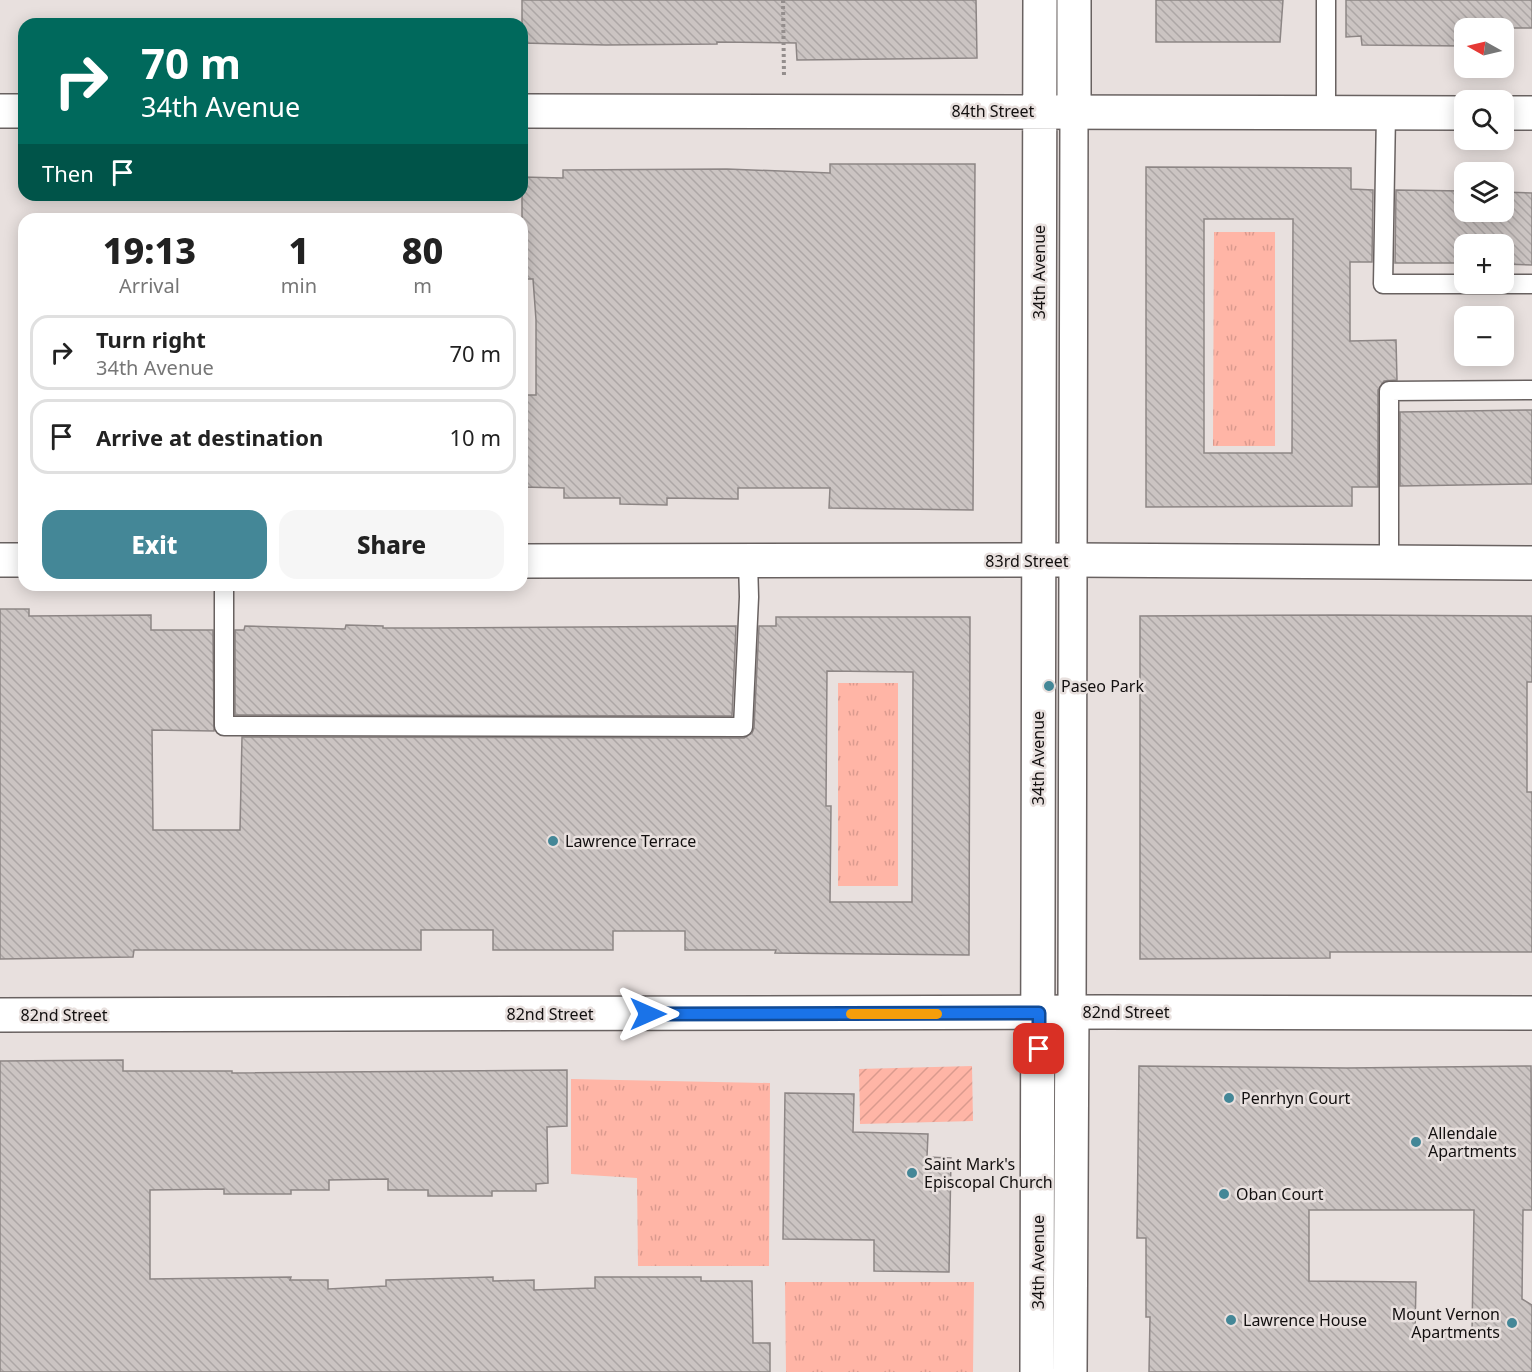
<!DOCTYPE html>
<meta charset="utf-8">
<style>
body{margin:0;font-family:"Noto Sans",sans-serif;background:#f6f6f6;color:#222;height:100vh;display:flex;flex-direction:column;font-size:22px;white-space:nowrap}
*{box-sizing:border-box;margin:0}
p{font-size:20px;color:#767676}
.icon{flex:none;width:33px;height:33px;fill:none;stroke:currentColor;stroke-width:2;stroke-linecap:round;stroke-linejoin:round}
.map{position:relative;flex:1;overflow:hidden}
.panel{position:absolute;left:18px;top:213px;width:510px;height:378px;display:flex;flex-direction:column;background:#fff;border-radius:18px;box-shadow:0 3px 15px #0003}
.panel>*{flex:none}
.guide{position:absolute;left:18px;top:18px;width:510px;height:183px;border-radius:18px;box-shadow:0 3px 15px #0003;background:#00695c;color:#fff;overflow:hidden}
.needle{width:39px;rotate:278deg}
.fabs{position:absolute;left:1454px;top:18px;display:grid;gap:12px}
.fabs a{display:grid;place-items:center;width:60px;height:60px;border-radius:12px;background:#fff;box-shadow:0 3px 15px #0003;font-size:30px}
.pin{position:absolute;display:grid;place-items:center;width:51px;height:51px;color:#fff;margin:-26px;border-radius:12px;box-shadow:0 3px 9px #0006}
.me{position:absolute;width:66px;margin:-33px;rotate:90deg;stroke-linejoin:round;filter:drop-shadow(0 0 4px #0008)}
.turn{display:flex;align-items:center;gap:21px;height:126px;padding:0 24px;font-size:27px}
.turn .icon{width:78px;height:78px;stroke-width:2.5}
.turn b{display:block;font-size:42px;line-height:51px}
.then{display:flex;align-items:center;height:57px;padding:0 24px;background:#0003;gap:12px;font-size:22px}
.eta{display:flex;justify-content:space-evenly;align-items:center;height:102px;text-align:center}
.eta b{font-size:36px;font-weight:800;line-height:42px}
.primary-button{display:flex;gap:12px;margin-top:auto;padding:12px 24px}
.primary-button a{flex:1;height:69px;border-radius:18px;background:#448797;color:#fff;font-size:24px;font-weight:800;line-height:69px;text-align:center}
.primary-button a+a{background:#f6f6f6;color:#222}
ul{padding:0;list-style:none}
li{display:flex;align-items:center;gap:18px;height:75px;margin:0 12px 9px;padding:0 12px;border:3px solid #e0e0e0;border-radius:18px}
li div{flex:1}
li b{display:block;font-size:22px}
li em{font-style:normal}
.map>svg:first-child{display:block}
.grass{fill:url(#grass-tufts)}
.garden{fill:url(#garden-furrows)}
.building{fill:url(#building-back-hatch);stroke:#8d8685;stroke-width:1.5;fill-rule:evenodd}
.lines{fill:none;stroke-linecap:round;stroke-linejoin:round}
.service-casing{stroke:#696261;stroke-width:21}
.pedestrian-casing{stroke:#696261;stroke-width:30}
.minor-casing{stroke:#696261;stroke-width:36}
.tertiary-casing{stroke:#696261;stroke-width:36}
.path{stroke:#948e8d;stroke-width:4;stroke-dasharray:3 3;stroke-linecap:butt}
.service{stroke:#fff;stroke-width:18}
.pedestrian{stroke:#fff;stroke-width:27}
.minor{stroke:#fff;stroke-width:33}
.tertiary{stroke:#fff;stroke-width:33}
.route-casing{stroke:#114b97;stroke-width:15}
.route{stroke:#1a73e8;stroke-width:10}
.slow{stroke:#f59e0b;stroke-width:10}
.poi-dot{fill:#448797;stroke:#e8e0de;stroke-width:2}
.labels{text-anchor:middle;stroke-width:5;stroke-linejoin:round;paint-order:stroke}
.street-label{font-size:16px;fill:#120f0f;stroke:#e8e0de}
.poi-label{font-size:16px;fill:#120f0f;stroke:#e8e0de;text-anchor:start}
</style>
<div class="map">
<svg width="1532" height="1372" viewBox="0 0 1532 1372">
<defs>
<pattern id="grass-tufts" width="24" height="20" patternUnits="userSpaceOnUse" patternTransform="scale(1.5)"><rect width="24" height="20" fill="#ffb5a6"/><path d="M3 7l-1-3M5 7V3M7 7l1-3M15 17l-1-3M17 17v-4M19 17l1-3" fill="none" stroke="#da9a8e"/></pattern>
<pattern id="garden-furrows" width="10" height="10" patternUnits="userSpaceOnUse" patternTransform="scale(1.5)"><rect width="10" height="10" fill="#ffb5a6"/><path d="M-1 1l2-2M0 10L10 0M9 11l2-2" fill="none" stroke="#da9a8e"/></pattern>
<pattern id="building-back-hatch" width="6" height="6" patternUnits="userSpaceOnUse" patternTransform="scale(1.5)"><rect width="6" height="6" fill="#cbc4c2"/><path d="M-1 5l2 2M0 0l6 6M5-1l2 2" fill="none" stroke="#ada7a6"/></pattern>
</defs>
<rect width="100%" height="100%" fill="#e8e0de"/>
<path class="grass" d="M1214,232H1275V446H1213Z
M838,683H898V886H838Z
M571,1079L770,1083L769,1266H638L637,1178L571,1174Z
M785,1282H974L973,1372H786Z"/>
<path class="garden" d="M972,1066L973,1121L860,1124L859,1069Z"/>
<path class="building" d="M522,0H976L977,58L797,60L796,43L717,42V44L606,45L522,43Z
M1156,0H1283L1280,42H1156Z
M1346,0H1532V28H1464V46L1362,45L1361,36L1346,37Z
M830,164H975L973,510L829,508L830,488H738V499L667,498V505L620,504V498H564V488L522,487V395H536V320L533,279H522V177L563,178V170L727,169L830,173Z
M1146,167L1351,168V189L1373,190L1372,262H1350V341L1396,340L1397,380L1384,381L1378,390V487H1352V506L1146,507ZM1204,219H1293L1292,453H1204Z
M1396,190L1464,191V212H1503V192L1532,193V265L1503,264V244H1464V263H1395Z
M1532,410V484L1400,486V412Z
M0,609H29V616L151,615V630H213L214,731L152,730L153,830H240L242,737L744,738L752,733L754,728L759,626H776V617H970L969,955L775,953L776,950H685V931H613V950H493V930H421V950H134L133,957L0,959ZM827,671L913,672L912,902H830L831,806H826Z
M1343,615L1532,616V682H1527V792H1532V952H1330V958L1140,959V616Z
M346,625L383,626V628H433L736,626L732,716L235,715V630H244L245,626L345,629Z
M123,1060V1071H232V1073L567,1070V1126L547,1127L548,1183L536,1184V1191H492V1196H428V1190H388V1179L329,1180V1190H291V1194H224V1189L150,1190V1279L291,1277L290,1280H328V1289L386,1286V1280L493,1277V1281L534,1280V1290L595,1288V1277H701V1281H752L753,1343H770V1372H0V1061Z
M1139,1066L1347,1068L1531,1066L1532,1210H1523L1522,1299L1532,1305V1372H1149L1150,1317H1146V1238H1137ZM1309,1210H1474L1472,1333L1415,1334L1416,1282L1309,1281Z
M785,1093L854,1094L853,1132L928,1134L927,1157L951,1158L949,1272L874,1271V1240L783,1239Z"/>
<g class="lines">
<g class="service-casing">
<path id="service" d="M1326,0V113
M1386,113L1383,284H1532
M1389,563V391L1532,390
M224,585V726L743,727L749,597L748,561"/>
</g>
<g class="pedestrian-casing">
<path id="pedestrian" d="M1072,1012L1074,112"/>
</g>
<g class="minor-casing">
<path id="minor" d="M0,111H24
M522,111L1464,113
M1074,112V0
M1503,113H1532
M0,560H24
M522,561L1073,560L1532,563
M1037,1372L1040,0
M1070,1372L1072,1012"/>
</g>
<g class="tertiary-casing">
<path id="tertiary" d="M0,1015L1107,1012L1532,1013"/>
</g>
<path class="path" d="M783,0L784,77"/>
<use href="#service" class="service"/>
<use href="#pedestrian" class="pedestrian"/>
<use href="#minor" class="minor"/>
<use href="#tertiary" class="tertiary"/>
</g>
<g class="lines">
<g class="route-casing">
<path id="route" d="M648,1014L1039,1013V1049"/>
</g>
<use href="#route" class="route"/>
<path class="slow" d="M851,1014H937"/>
</g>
<g class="poi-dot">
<circle cx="1049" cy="686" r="6"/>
<circle cx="553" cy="841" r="6"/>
<circle cx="1229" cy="1098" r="6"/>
<circle cx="1416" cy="1142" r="6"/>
<circle cx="912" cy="1173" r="6"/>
<circle cx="1224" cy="1194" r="6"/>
<circle cx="1231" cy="1320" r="6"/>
<circle cx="1512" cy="1323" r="6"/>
</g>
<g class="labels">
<g class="street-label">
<text x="993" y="117">84th Street</text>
<text transform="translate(1039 272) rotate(-90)" y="6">34th Avenue</text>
<text x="1027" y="567">83rd Street</text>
<text transform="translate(1038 758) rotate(-90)" y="6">34th Avenue</text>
<text x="1126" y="1018">82nd Street</text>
<text x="550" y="1020">82nd Street</text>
<text x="64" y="1021">82nd Street</text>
<text transform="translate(1038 1262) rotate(-90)" y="6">34th Avenue</text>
</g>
<g class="poi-label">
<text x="1061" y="692">Paseo Park</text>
<text x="565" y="847">Lawrence Terrace</text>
<text x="1241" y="1104">Penrhyn Court</text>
<text x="1428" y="1139">Allendale<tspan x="1428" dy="18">Apartments</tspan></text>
<text x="924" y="1170">Saint Mark's<tspan x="924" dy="18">Episcopal Church</tspan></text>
<text x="1236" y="1200">Oban Court</text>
<text x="1500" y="1320" text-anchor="end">Mount Vernon<tspan x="1500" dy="18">Apartments</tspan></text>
<text x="1243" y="1326">Lawrence House</text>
</g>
</g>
</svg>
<div class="fabs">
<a><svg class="needle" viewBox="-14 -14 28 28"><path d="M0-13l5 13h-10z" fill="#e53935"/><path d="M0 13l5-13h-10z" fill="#767676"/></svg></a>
<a><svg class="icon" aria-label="search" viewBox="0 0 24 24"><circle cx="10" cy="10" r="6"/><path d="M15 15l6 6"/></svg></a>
<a><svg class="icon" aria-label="layers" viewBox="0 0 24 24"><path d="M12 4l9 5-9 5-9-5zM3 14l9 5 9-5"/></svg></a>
<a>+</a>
<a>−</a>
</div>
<div class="pin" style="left:1039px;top:1049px;background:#d93025"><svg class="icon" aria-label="arrive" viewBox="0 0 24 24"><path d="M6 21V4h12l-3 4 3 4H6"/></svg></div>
<svg class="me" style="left:648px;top:1014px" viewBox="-20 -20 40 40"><path d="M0-17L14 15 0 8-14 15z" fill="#1a73e8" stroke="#fff" stroke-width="4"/></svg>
<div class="guide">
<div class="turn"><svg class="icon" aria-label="right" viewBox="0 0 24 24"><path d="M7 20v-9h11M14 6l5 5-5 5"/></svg><div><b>70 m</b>34th Avenue</div></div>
<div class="then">Then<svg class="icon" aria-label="arrive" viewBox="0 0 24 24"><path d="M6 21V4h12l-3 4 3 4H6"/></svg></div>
</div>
<section class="panel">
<div class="eta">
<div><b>19:13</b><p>Arrival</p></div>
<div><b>1</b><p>min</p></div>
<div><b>80</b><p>m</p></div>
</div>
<ul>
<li><svg class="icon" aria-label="right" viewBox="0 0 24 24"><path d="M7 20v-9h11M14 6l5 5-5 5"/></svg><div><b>Turn right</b><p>34th Avenue</p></div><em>70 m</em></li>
<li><svg class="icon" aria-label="arrive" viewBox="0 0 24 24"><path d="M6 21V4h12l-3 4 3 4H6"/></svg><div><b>Arrive at destination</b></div><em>10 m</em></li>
</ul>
<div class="primary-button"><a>Exit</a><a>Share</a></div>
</section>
</div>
